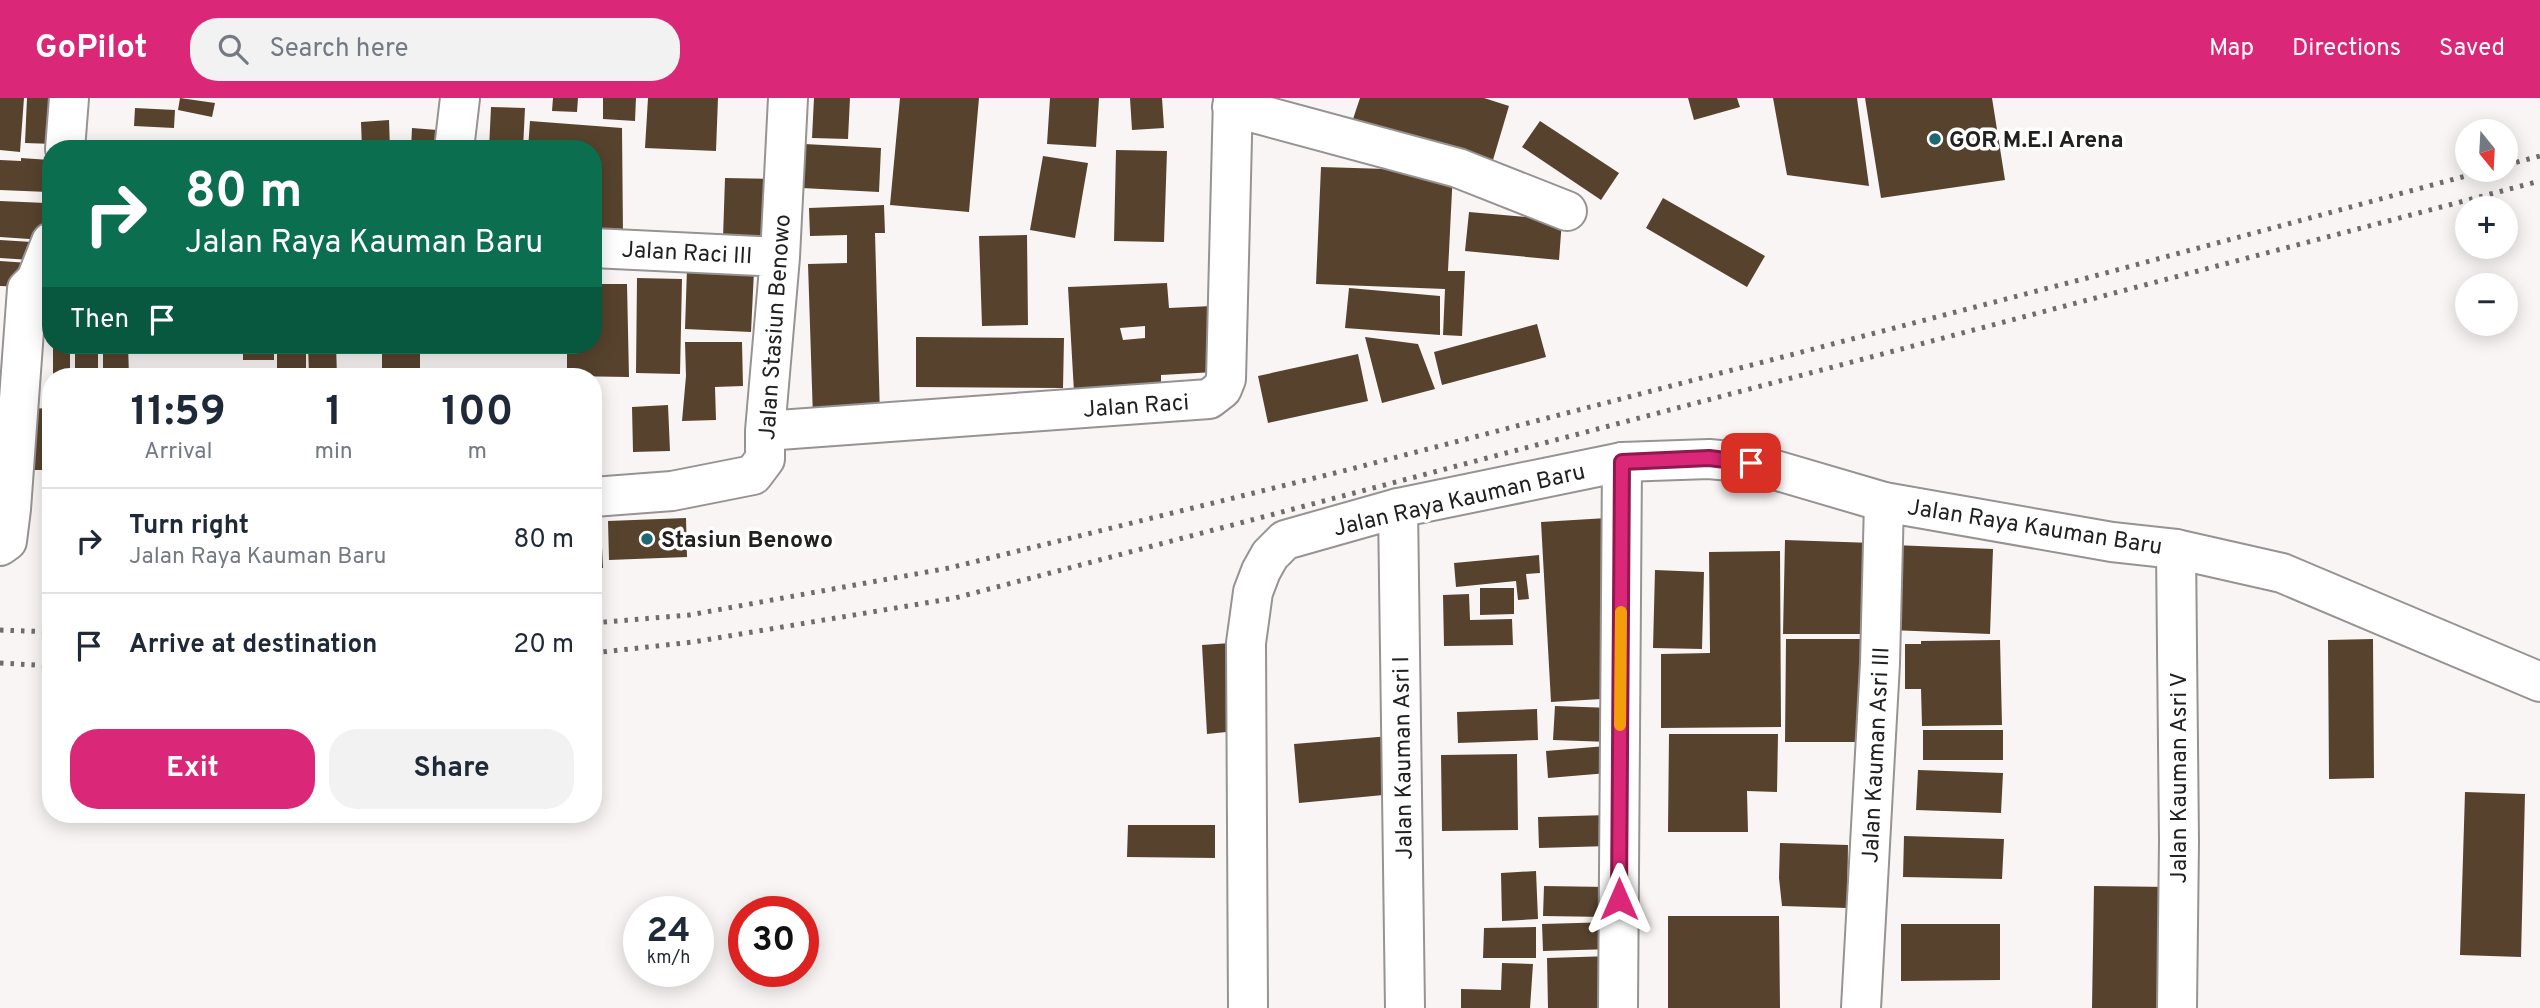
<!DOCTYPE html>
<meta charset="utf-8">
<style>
body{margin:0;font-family:Overpass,sans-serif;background:#f2f2f3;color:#1f2937;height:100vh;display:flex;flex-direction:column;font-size:26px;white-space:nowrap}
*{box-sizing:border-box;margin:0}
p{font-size:23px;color:#747a83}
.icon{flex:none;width:38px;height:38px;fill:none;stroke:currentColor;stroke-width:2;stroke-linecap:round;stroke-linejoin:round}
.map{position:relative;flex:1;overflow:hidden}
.details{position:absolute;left:42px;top:270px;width:560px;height:455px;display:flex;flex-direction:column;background:#fff;border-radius:28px;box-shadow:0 4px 18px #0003}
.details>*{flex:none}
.hud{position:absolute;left:42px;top:42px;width:560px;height:214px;border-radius:28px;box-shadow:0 4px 18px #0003;background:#0b6e4f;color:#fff;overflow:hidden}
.needle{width:46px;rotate:162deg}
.controls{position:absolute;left:2455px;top:21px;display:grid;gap:14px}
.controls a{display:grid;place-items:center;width:63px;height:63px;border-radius:50%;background:#fff;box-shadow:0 4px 18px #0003;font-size:35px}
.speed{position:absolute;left:623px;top:798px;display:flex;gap:14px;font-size:35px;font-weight:700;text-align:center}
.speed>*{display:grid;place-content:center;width:91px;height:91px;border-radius:50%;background:#fff;box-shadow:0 4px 18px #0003;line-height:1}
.speed small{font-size:18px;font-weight:400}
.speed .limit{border:10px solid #d22;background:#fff;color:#111}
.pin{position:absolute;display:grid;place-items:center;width:60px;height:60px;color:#fff;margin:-30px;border-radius:14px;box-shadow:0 4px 10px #0006}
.me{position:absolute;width:77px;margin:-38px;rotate:0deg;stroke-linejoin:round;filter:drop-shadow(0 0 5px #0008)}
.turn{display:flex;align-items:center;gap:24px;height:147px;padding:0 28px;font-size:32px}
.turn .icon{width:91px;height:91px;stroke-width:2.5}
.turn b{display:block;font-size:49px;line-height:60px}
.then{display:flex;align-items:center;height:66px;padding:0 28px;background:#0003;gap:14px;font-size:26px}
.eta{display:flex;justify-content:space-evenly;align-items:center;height:119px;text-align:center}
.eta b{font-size:42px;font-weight:700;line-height:49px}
.button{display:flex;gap:14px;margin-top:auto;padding:14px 28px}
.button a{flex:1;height:80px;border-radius:28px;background:#db2777;color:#fff;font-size:28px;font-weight:700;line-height:80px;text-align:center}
.button a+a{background:#f2f2f3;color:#1f2937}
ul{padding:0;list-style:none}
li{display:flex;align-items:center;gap:21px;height:105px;padding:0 28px;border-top:2px solid #e0e1e3}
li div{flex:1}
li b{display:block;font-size:26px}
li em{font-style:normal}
header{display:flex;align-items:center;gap:42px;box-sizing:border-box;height:98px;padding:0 35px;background:#db2777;color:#fff}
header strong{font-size:33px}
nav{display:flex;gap:38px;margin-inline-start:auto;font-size:24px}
.search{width:490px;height:63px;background:#f2f2f3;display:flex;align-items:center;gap:18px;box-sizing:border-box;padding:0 24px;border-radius:28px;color:#747a83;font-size:26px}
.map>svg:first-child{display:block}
.building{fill:#57432d;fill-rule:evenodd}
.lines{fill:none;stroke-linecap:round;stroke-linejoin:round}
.street-casing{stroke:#969392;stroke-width:42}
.secondary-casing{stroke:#969392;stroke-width:42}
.street{stroke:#fff;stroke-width:38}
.secondary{stroke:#fff;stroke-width:38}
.rail{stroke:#6e6c6c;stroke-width:5;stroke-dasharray:3.5 7;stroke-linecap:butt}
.route-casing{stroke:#8e194d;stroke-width:18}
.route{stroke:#db2777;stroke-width:12}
.slow{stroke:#f59e0b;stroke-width:12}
.poi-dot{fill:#1d6872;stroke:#fff;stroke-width:2.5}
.labels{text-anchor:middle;stroke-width:7;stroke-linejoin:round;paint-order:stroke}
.poi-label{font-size:23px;font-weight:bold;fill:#222120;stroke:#fff;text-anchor:start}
.street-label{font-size:23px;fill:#222120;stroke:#fff}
</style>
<header>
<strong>GoPilot</strong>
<div class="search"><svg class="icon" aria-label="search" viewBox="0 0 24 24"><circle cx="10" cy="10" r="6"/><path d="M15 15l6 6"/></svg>Search here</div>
<nav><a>Map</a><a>Directions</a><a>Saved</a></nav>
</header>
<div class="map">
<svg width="2540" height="910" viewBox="0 0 2540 910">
<rect width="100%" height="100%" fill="#f9f5f5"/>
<path class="building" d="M0,0H24L20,54L0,52Z
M27,0H56L53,46L25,45Z
M180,0L215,5L212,19L178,12Z
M553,0H578L577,14L552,13Z
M603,0H636L635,23L603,21Z
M648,0H718L716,53L645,50Z
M814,0H850L848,41L812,40Z
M900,0H979L969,114L890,107Z
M1050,0H1099L1096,49L1047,46Z
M1130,0H1162L1164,30L1132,32Z
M1360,0H1484L1509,8L1490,72L1350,30Z
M1688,0H1737L1740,9L1694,22Z
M1773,0H1857L1869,88L1787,77Z
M1865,0H1992L2005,82L1881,100Z
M491,9L525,10L523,51H489Z
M135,10L175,12L174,30L134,28Z
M389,22L390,51H362L361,24Z
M530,23L622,30L623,137H593V51H528Z
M1540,23L1619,75L1601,102L1522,49Z
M412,30L437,32L436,51H411Z
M804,46L881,50L879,94L802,90Z
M1116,52L1167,53L1164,144L1114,143Z
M1043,58L1088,65L1075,140L1030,132Z
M21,60L50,62L48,94L0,92V62L21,63Z
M1321,69L1453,73L1448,173H1465L1462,238L1443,237L1445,191L1316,186Z
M725,80L774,81L772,141L723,140Z
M1663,100L1765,158L1747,189L1646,130Z
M0,103L46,105L44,142L0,139Z
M884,107L885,135H875L880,318L813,320L808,166L847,165V137L810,138L809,110Z
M1469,114L1562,122L1559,162L1465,153Z
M1027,137L1028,227L982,228L979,138Z
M0,142L32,144L31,162L0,160Z
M0,163L29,165L28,189L0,188Z
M687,170L754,173L751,234L685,231Z
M637,180L682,181L680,276L636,275Z
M1167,185L1169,210L1212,208L1215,274L1161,277V289L1074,294L1068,189ZM1145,228V240L1123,242L1120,230Z
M593,186H627L629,279L567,278V247H593Z
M1349,190L1440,198V237L1345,230Z
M1537,226L1546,259L1442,287L1434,254Z
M916,239L1064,240L1063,290L916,289Z
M1365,239L1418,246L1435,291L1382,305Z
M685,244H742L743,288L715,289L716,322L682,323L686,278Z
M53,247H70V278H53Z
M75,247H98V278H75Z
M103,247H128L129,278H103Z
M243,247H274V262H243Z
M277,247H306V278H277Z
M308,247H336L337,278H309Z
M420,252V278H382V253Z
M1358,256L1368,303L1268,325L1258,278Z
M668,307L670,353L633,354L632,309Z
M33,310L51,311V372H29Z
M593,312H598L600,364L593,365Z
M686,420L687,459L609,462L608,423Z
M1607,420L1618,600L1551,604L1541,424Z
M601,429L603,470L593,471V430Z
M1785,442L1873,445L1870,536H1783Z
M1893,447L1993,451L1990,536L1890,532Z
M1780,453L1781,629L1661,630V556L1710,555L1709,454Z
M1539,457L1540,475L1526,476L1529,501L1518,502L1516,483L1456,489L1454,465Z
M1655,472L1704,474L1702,551L1653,550Z
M1480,490H1514V516L1480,517Z
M1469,496L1470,522L1512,521L1513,547L1444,548L1443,497Z
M1786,541H1871L1870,644H1785Z
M2373,541L2374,680L2329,681L2328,542Z
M2000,542L2002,627L1922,628L1921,591H1905V546H1921V543Z
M1231,545L1236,633L1207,636L1202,547Z
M1555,608L1612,610L1610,644L1553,642Z
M1537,611L1538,642L1458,645L1457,614Z
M1923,632H2003V662H1923Z
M1669,636H1778L1777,694L1747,693L1748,734H1668Z
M1390,638L1394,696L1299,705L1294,646Z
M1606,648L1608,675L1548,680L1546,653Z
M1517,656L1518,732L1442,733L1441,657Z
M1918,672L2003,675L2001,715L1916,712Z
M2465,694L2525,696L2521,859L2460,857Z
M1609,717L1610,748L1539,750L1538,719Z
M1128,727H1215V760L1127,759Z
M1904,738L2004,741L2002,781L1903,779Z
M1780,745L1848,747L1847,810L1782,808L1779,780Z
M1536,773L1538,821L1502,823L1501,775Z
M1544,788L1607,789V819L1543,818Z
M2094,788L2170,789L2169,910H2092Z
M1668,818H1779L1780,910H1668Z
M1612,824L1613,851L1543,853L1542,826Z
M1901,826H2000V882L1901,883Z
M1536,829V860H1483L1484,830Z
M1612,858L1613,910H1548L1547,860Z
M1502,865L1533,866L1530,910H1461V891L1501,892Z"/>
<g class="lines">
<g class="street-casing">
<path id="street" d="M1232,9L1458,70L1567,113
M65,51L69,0
M454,51L460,0
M593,150L780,159
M765,333L1209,301L1222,291L1226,281L1233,0
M593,399L672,393L753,377L765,361V333L780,159L788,0
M1398,410L1405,910
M0,448L7,443L11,411L27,191L36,182L51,144
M2176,451L2179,743L2177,910
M1618,910L1622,364
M1861,910L1880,565L1884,404"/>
</g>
<g class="secondary-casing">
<path id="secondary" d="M1248,910L1246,545L1253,494L1261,473L1270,457L1285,442L1398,410L1622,364L1709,361L1751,365L1884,404L2112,444L2176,451L2282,475L2540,584"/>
</g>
<use href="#street" class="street"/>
<use href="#secondary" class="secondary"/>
<path class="rail" d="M2506,67L2540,58
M593,525L689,517L949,470L1347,372L2087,180L2488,72
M0,532L51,534
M593,555L693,544L955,500L2540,83
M0,565L51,568"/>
</g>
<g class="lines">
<g class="route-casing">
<path id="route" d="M1619,801L1622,364L1709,360L1751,365"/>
</g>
<use href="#route" class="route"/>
<path class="slow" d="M1620,627L1621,514"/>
</g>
<g class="poi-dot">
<circle cx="1935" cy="41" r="7"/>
<circle cx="647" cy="441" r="7"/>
</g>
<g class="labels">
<g class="poi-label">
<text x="1949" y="49">GOR M.E.I Arena</text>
<text x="661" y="449">Stasiun Benowo</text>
</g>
<g class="street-label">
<text transform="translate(687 154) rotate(3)" y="8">Jalan Raci III</text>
<text transform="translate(774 229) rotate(-86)" y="8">Jalan Stasiun Benowo</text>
<text transform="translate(1136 307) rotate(-4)" y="8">Jalan Raci</text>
<text transform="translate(1459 401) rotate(-13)" y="8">Jalan Raya Kauman Baru</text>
<text transform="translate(2035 428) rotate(9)" y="8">Jalan Raya Kauman Baru</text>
<text transform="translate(1875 657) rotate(-87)" y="8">Jalan Kauman Asri III</text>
<text transform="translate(1402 660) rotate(-91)" y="8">Jalan Kauman Asri I</text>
<text transform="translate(2178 680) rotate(-90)" y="8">Jalan Kauman Asri V</text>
</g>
</g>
</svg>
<div class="controls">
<a><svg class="needle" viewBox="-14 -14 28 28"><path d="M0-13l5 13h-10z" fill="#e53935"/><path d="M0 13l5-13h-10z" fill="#747a83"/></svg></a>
<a>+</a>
<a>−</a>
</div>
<div class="speed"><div>24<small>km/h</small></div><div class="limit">30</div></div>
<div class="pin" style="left:1751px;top:365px;background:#d93025"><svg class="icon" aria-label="arrive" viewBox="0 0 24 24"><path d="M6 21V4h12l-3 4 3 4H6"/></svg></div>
<svg class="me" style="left:1619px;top:801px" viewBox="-20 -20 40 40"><path d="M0-17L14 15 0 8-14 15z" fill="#db2777" stroke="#fff" stroke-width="4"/></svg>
<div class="hud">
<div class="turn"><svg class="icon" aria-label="right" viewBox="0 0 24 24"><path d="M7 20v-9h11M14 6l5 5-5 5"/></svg><div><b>80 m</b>Jalan Raya Kauman Baru</div></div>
<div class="then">Then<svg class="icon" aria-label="arrive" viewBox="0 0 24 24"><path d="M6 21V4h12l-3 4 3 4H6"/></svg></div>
</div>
<section class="details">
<div class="eta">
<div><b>11:59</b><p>Arrival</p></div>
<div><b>1</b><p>min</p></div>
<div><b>100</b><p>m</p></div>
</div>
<ul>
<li><svg class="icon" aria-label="right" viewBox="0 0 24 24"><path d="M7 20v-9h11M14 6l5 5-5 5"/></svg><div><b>Turn right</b><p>Jalan Raya Kauman Baru</p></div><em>80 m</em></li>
<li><svg class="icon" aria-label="arrive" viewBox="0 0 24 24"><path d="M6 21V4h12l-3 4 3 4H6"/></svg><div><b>Arrive at destination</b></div><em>20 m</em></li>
</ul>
<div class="button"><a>Exit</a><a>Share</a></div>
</section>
</div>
